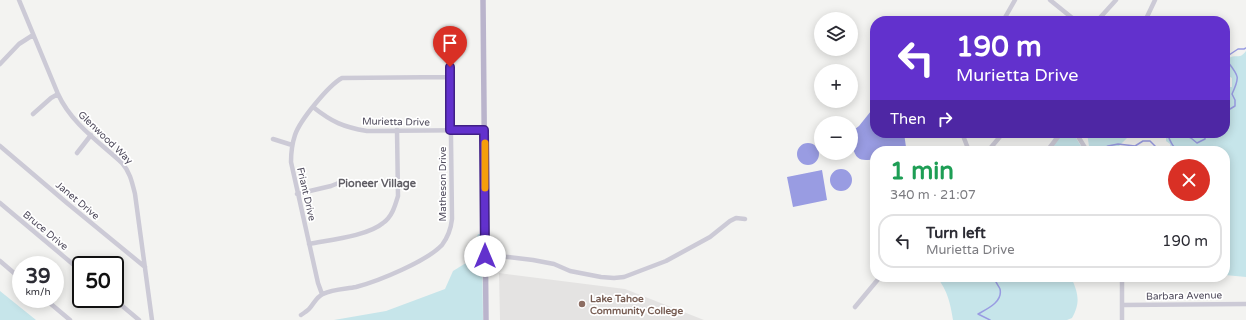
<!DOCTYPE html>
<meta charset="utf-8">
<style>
body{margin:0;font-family:"Varela Round",sans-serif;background:#f2f2f3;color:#2b2b33;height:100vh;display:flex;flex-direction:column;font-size:15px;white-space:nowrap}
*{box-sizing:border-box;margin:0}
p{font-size:13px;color:#7c7c81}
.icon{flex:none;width:22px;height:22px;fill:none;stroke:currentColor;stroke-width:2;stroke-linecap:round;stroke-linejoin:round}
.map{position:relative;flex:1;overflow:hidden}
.drawer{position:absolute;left:870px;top:146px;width:360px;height:136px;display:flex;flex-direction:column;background:#fff;border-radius:16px;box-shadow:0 2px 10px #0003}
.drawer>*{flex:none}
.guide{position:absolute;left:870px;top:16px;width:360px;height:122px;border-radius:16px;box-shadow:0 2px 10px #0003;background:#6231cd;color:#fff;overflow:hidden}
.controls{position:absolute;left:814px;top:12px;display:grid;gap:8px}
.controls a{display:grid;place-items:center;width:44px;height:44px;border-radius:50%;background:#fff;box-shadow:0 2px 10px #0003;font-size:20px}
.speed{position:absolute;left:12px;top:256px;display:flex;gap:8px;font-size:20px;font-weight:700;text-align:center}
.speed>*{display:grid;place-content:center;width:52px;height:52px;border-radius:50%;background:#fff;box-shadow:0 2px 10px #0003;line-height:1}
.speed small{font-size:10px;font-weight:400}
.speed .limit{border:2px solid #111;border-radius:6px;background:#fff;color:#111}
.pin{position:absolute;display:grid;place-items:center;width:34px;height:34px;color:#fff;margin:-41px -17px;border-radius:50% 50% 50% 0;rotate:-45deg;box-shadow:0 0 4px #0007}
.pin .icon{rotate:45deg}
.me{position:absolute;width:44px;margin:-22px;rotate:0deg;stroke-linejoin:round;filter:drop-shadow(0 0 3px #0008)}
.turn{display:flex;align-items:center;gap:14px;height:84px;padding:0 20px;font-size:18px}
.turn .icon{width:52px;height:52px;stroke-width:2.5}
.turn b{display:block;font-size:28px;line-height:34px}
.then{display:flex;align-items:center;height:38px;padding:0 20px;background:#0003;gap:8px;font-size:15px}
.round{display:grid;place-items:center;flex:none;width:42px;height:42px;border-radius:21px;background:#f2f2f3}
.summary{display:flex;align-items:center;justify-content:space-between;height:68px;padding:0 20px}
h1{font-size:24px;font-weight:700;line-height:30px;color:#1e9e55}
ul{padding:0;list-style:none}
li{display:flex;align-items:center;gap:12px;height:54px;margin:0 8px 6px;padding:0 12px;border:2px solid #e1e1e2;border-radius:16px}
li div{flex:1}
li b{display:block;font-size:15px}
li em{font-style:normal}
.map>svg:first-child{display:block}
.education{fill:#e4e3e2}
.green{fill:#c6e5ea}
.water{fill:#999ce2}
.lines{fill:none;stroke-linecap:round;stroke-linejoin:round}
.stream{stroke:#999ce2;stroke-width:1.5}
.minor{stroke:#cccad6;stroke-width:4.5}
.major{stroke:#bab4cc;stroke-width:5.5}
.route-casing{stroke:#402085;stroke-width:10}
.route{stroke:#6231cd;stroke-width:7}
.slow{stroke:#f59e0b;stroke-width:7}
.education-dot{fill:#8d6e63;stroke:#fff;stroke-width:1.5}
.labels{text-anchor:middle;stroke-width:3.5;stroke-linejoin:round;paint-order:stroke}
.street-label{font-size:10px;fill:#4f4b5c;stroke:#fff}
.education-label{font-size:10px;font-weight:bold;fill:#785e54;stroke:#fff;text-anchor:start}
.neighbourhood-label{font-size:11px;font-weight:bold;fill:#605e65;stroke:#fff}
</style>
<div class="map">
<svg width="1246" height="320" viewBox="0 0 1246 320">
<rect width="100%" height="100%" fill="#f3f3f1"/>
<path class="education" d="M499,273L625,289L704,320H500Z"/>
<path class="green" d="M1246,51V277L1225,275V151H1171L1170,144L1166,141V137L1161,133H1186L1187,134L1193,135L1195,133H1225V87H1232V78L1225,74V61C1227,59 1229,58 1231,57C1238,55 1240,59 1246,51Z
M1059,133H1073L1084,151H1049L1051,150L1053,139Z
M1087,133H1144L1141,136L1128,137L1119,146L1107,151L1104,148L1089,146Z
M478,234H482L483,320H334L386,311L445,289L453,271L466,263Z
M937,277H1071C1078,293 1081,302 1072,318L1067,320H953C950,302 948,292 937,277Z
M0,291L36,320H0Z"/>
<path class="water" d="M875,106V133H904L906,147L904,151H875V159C863,161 856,161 853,148C852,142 851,138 851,132L859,126Z
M797 154a11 11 0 1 1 22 0a11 11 0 1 1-22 0Z
M830 180a11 11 0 1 1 22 0a11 11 0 1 1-22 0Z
M822,170L827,200L793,207L787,177Z"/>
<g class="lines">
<path class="stream" d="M1225,106L1230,109L1235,106V100L1232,94C1240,77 1239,76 1228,62L1229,55L1238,49H1244L1246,48
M1170,133L1168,135C1170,142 1172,146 1178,151
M1181,133L1191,138L1197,143L1205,139V137L1202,133
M1099,151L1108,146L1118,144L1135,146L1143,141H1150L1160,151
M990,320L978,314C987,309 1003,302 1000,289C998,285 995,282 994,277"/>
<path class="minor" d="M19,0L58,94C71,123 99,142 122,163C130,172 132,182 135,194L152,320
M1050,0L1076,21
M1003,21L1015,0
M1097,21L1116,0
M1145,21L1155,0
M0,64L19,44L33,35
M313,107C332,122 343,127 367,131L485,130
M33,114L51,98L58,94
M962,133L969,151
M1076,133L1087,151
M273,139L292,145
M0,146L67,203L145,267
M988,151L1003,133
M1047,151L1061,133
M77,153L91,135
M297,194L331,186L341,182
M0,203L81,271
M309,244C329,240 368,236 383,223C392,217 395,206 398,196L397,130
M485,256L508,257L533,260L554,264L570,271L601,277L614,278L624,277L666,261L710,237L730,221L736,218L745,219
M0,261L21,279
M322,294L318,283L291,162C291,153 292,144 295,135C300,120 329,85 342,78L450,77
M45,299L70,320
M114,299L139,320
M1122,305L1246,304
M855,307L880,277
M301,315C304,313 307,311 309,309C314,304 316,297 323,294C333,289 346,289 356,287C379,281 427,261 442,245C448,237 451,228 452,219L450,57
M1122,320V277"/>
<path class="major" d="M483,0L486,320"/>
</g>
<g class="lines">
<g class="route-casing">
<path id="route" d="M450,67V130H484L485,256"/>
</g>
<use href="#route" class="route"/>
<path class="slow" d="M485,143V188"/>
</g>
<circle class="education-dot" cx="582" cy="304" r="4"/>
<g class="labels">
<g class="street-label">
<text transform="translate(396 121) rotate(1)" y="4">Murietta Drive</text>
<text transform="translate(106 137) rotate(44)" y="4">Glenwood Way</text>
<text transform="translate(442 184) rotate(-90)" y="4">Matheson Drive</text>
<text transform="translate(307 194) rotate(77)" y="4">Friant Drive</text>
<text transform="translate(78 200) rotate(40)" y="4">Janet Drive</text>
<text transform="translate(46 230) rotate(40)" y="4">Bruce Drive</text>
<text transform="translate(1184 295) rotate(-1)" y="4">Barbara Avenue</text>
</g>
<g class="education-label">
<text x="590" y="302">Lake Tahoe<tspan x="590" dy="12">Community College</tspan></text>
</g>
<g class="neighbourhood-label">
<text x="377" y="187">Pioneer Village</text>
</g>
</g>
</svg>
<div class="controls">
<a><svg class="icon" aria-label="layers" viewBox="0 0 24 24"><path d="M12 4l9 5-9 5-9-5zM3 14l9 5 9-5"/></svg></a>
<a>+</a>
<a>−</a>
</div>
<div class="speed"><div>39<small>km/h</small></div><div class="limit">50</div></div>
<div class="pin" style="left:450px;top:67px;background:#d93025"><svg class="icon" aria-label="arrive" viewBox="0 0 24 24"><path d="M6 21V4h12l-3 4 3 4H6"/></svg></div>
<svg class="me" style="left:485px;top:256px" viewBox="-20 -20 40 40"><circle r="19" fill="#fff"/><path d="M0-13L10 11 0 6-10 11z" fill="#6231cd"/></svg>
<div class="guide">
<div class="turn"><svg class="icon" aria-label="left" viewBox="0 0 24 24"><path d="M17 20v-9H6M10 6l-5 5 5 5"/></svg><div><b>190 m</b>Murietta Drive</div></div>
<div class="then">Then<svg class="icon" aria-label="right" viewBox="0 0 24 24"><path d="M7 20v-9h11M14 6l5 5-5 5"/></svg></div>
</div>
<section class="drawer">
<div class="summary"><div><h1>1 min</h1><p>340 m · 21:07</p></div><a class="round" style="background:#d93025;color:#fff"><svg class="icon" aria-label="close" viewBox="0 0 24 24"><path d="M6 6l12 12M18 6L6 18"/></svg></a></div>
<ul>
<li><svg class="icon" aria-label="left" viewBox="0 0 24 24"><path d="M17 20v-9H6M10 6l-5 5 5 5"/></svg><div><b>Turn left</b><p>Murietta Drive</p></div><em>190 m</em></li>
</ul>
</section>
</div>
